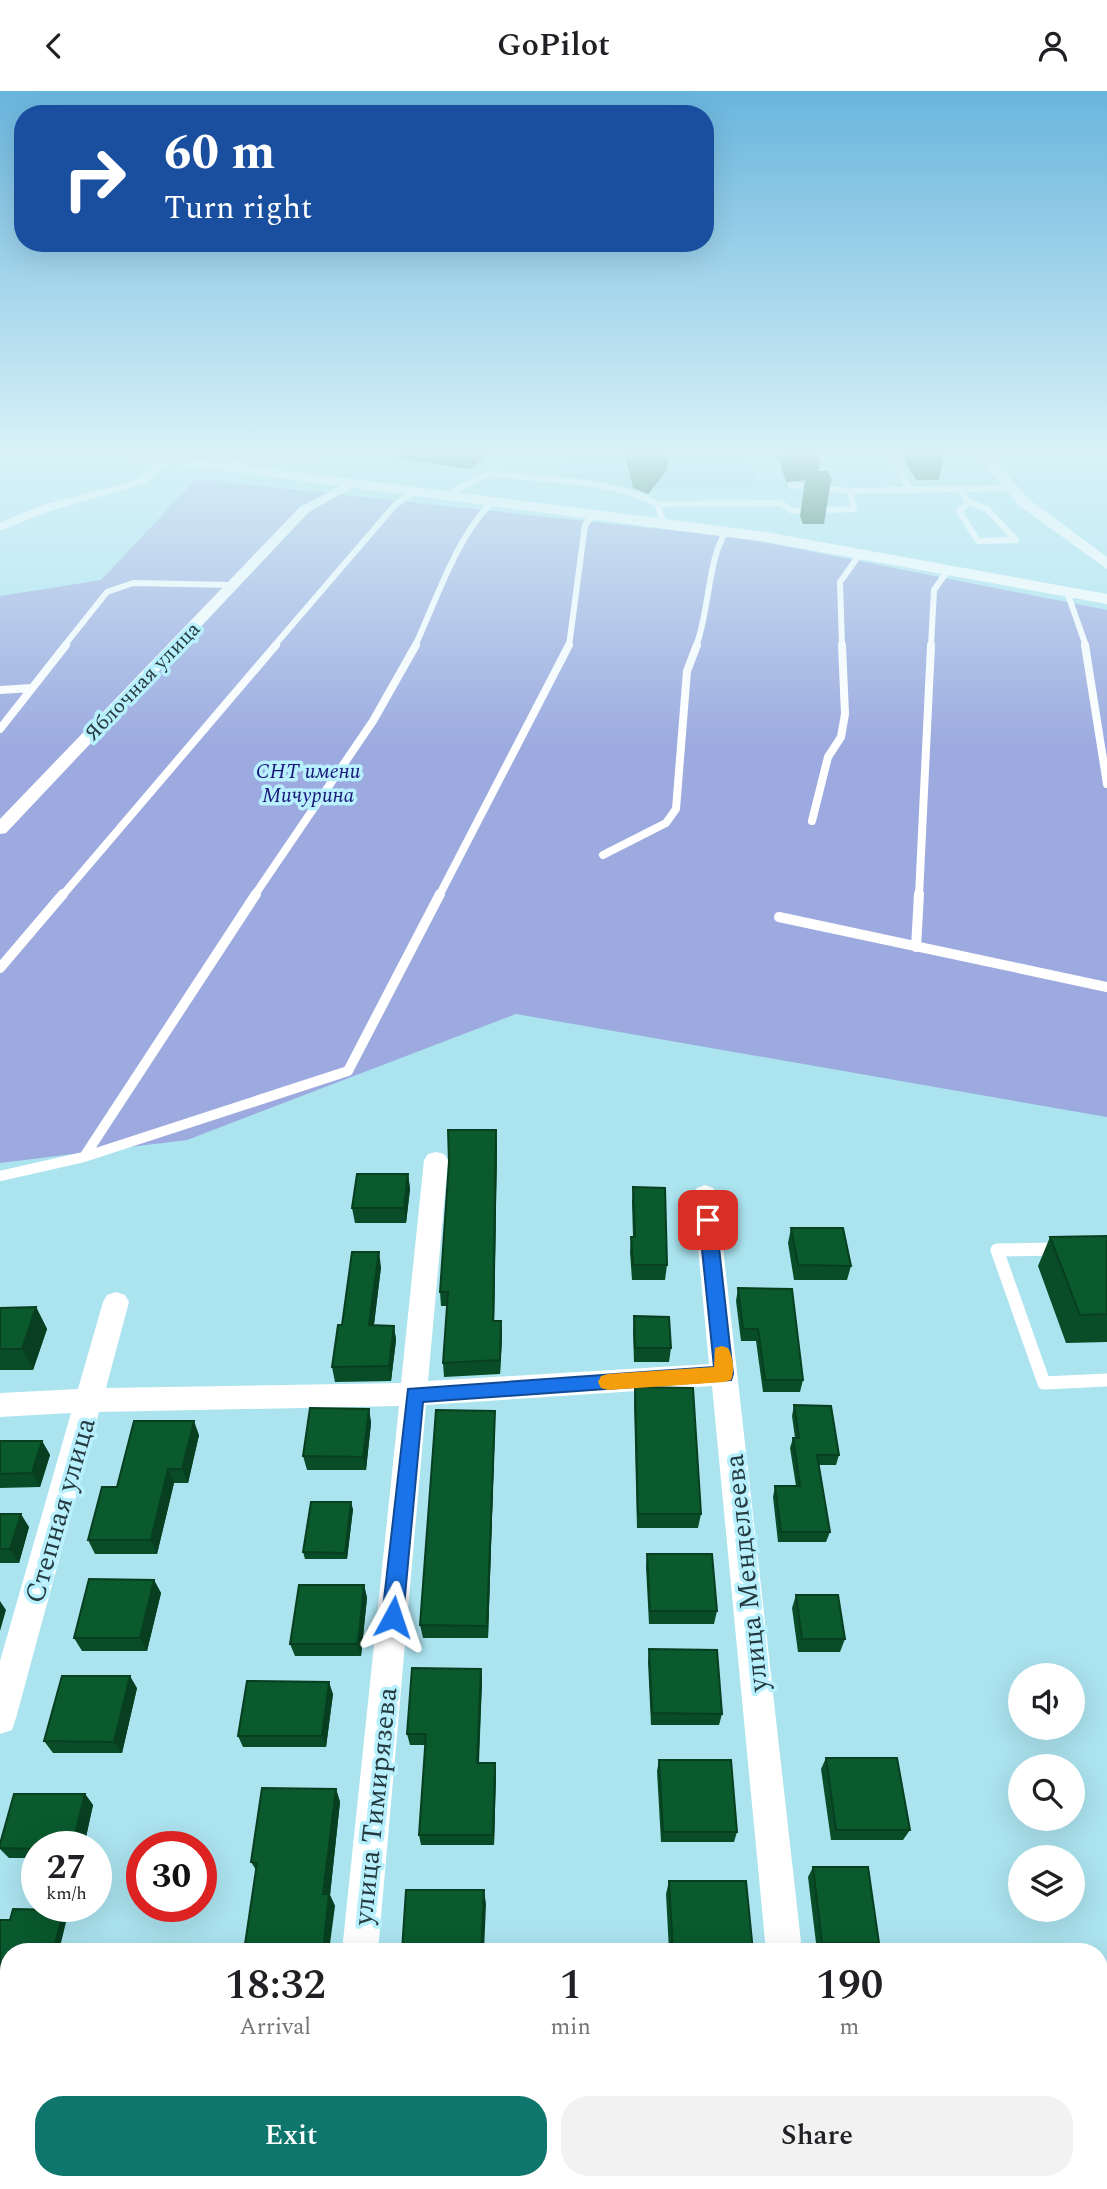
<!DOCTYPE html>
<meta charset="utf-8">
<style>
body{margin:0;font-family:Spectral,serif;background:#f2f2f2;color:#202124;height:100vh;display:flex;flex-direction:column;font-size:26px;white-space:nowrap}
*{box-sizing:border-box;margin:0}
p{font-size:23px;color:#757577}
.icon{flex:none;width:38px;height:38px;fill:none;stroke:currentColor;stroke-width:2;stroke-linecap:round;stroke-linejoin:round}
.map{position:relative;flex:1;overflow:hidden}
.side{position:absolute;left:0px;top:1852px;width:1108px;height:247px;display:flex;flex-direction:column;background:#fff;border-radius:28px 28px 0 0;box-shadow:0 7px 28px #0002}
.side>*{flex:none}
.banner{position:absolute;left:14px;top:14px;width:700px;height:147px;border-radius:28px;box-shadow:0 7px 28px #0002;background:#1a4fa0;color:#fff;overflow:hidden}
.controls{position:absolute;left:1008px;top:1572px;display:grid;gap:14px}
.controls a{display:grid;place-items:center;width:77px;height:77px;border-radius:50%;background:#fff;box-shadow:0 7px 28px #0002;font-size:35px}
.speed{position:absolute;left:21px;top:1740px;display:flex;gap:14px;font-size:35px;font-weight:700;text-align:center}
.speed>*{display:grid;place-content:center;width:91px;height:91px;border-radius:50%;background:#fff;box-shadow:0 7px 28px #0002;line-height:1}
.speed small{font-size:18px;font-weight:400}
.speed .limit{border:10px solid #d22;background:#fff;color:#111}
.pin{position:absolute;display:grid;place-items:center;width:60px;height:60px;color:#fff;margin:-30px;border-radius:14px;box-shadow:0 4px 10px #0006}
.me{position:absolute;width:77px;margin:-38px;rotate:5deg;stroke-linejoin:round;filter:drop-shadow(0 0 5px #0008)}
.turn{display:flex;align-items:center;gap:24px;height:147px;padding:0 35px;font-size:32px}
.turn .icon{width:91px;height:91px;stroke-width:2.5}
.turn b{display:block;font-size:49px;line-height:60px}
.eta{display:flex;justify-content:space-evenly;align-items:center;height:119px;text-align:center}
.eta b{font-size:42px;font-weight:600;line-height:49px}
.action{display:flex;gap:14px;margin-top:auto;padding:14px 35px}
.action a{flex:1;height:80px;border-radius:28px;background:#0f766e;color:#fff;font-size:28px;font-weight:600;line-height:80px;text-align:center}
.action a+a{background:#f2f2f2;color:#202124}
header{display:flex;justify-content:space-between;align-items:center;height:91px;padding:0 35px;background:#fff;font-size:32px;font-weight:600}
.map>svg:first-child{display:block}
.built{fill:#95d6e3}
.green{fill:#9caadf}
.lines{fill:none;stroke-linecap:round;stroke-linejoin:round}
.service-far3{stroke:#fff;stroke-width:6}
.service-far2{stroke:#fff;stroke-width:8}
.service-far1{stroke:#fff;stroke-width:10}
.service{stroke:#fff;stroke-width:13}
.minor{fill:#fff;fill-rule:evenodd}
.tertiary{fill:#fff;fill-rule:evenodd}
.wall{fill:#094d28}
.shaded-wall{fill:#073f20}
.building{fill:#0a5a2e;stroke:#073f20;stroke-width:2}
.route{fill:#1a73e8;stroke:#114b97;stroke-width:2}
.slow{fill:#f59e0b}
.labels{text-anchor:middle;stroke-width:7;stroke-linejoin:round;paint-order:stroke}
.far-street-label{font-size:21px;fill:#253b40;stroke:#b8f0fd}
.far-park-label{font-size:21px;font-style:italic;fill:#1b187b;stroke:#b8f0fd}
.near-street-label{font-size:28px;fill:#253b40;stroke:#b8f0fd}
</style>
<header><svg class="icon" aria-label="back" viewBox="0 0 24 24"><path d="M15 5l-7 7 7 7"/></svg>GoPilot<svg class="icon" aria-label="person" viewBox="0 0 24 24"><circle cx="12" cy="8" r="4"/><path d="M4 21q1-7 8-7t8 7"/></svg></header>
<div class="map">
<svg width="1107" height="2098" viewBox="0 0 1107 2098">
<rect width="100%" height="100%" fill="#abe3ef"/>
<path class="built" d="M565,363H745L760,398L651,400L564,385Z"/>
<path class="green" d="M196,388L743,447L1107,519V1026L516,923L187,1049L0,1072V505L101,489Z"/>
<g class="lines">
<path class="service-far3" d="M818,363H847
M891,363L910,399
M215,376L272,364L313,366
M791,394L850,400
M959,398L969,411
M443,406L487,383H499C550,390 611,388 657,413
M969,411L987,418L1016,449L978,450L959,420Z
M664,433L657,413L780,412L793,420L854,418L850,400L1009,397
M1067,501L1086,555
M64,555L107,501L133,492L233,494
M274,555L395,414L412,402
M415,555C436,510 456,447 491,412
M569,555L585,434L593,425
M696,555C709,523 708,466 726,441
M842,555L840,491L860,463
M931,555L934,499L948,479"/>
<path class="service-far2" d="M1085,554L1107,693
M0,599L32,597
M0,638L66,554
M812,730L828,666L841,646L845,623L842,554
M603,764L666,732L676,718L687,580L697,554
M62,805L276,554
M254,805L373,630L416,554
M439,805L569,554
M919,805L931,554"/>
<path class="service-far1" d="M779,826L1107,896
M916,856L919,803
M0,877L63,803
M84,1066L256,803
M0,1085L84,1066L348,980L440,803"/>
<path class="service" d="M1059,1158L997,1159L1044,1292L1107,1289"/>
<path class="minor" d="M161,367L171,369L149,390L137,395L47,421L0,440V432L39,415L129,391L141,386Z
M347,392L357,394L309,421L6,742L0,743V728L301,415Z
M436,1061L444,1063L448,1069L428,1290L709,1273L693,1103L697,1097L705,1094L713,1097L717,1103L802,1860H766L712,1295L426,1314L378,1860H342L399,1315L99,1321L16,1627L12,1639L0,1643V1570L71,1322L0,1326V1302L78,1298L103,1211L107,1204L116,1201L125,1204L129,1211L106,1297L401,1292L424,1069L428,1063Z
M318,2090H358L357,2098H317Z
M787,2090H827L828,2098H788Z"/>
<path class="tertiary" d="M119,363H157L766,441L1107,503V513L766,451L126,367Z
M974,363H988L1030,409L1107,466V478L1020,415Z"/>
</g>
<path class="wall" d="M394,363H488L470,378L394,367Z
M625,363H667V379L648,403L633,397Z
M777,363H820L818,381L831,389L824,433H803L800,425L805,389L786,391Z
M901,363H944L939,389H916Z
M497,1054L494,1230H501L502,1245L500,1283L444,1286L443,1272L447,1215H441L440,1201Z
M408,1083L410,1098L406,1132H355L352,1117Z
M633,1096L667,1174L665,1189H632L630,1161L631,1146H633L632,1111Z
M791,1137L851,1175L847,1189H794L788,1152Z
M1107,1145V1251L1066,1252L1038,1175L1050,1146Z
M381,1176L374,1234L394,1235L396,1249L391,1290L335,1291L332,1276L342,1234Z
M738,1197L803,1289L800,1301H763L756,1250H741L736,1210Z
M36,1216L47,1238L33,1279H0V1217Z
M634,1225L671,1257L669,1271H634L633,1240Z
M635,1296L701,1423L698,1437H637L634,1311Z
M794,1314L839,1364L836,1374H819L830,1441L826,1451H778L773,1406L775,1395H796L790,1357L793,1347H795L792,1325Z
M369,1318L371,1332L366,1379H307L303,1365Z
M495,1334L488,1547H423L420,1534Z
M199,1344L188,1392H174L157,1463H95L88,1449L117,1396Z
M0,1350H42L50,1364L40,1396L0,1397Z
M353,1418L347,1468H305L303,1461Z
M0,1423L29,1436L19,1472H0Z
M647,1463L717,1520L714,1533H649L646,1476Z
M154,1489L161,1502L147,1560H82L74,1547Z
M364,1494L367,1507L361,1565H295L290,1553Z
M796,1504L845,1548L840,1561H798L792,1517Z
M649,1558L722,1623L719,1634H651L648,1571Z
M481,1578L482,1590L479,1672H495L496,1683L494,1754H421L419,1744L425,1654H410L407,1643Z
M137,1597L122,1662H53L44,1650Z
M333,1603L326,1656H243L238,1645Z
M826,1667L910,1739L903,1749H831L821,1678Z
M659,1669L737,1741L734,1751H661L657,1680Z
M336,1698L340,1711L330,1804L335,1815L256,1779L251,1771Z
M85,1703L93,1714L84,1755H37V1767H9L0,1758V1753Z
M813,1776L879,1852L873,1860H817L808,1786Z
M669,1790L753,1860H669L666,1803Z
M68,1823L9,1860V1895H0V1829Z
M667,2090H719L720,2098H668Z
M872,2090H973L974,2098H874Z"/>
<path class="shaded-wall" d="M469,363H488L470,378Z
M790,363H820L817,388L806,381L805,389L786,391Z
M668,367L667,379L648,403L649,391Z
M496,1039L497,1054L494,1245L493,1230Z
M408,1083L410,1098L406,1132L404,1117Z
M379,1161L381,1176L372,1249L369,1234Z
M36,1216L47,1238L33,1279L22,1258Z
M501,1230L502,1245L500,1283V1269Z
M394,1235L396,1249L391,1290L389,1275Z
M369,1318L371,1332L366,1379L363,1366Z
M495,1320V1334L488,1547L487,1535Z
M194,1330L199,1344L188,1392L182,1378Z
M42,1350L50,1364L40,1396L32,1382Z
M168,1378L174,1392L157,1463L151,1449Z
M351,1411L353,1418L347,1468L345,1462Z
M21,1423L29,1436L19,1472L10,1458Z
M154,1489L161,1502L147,1560L140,1547Z
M364,1494L367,1507L361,1565L358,1553Z
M0,1510L6,1519L0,1540Z
M481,1578L482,1590L478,1683L477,1672Z
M130,1585L137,1597L122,1662L114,1651Z
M329,1591L333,1603L326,1656L322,1645Z
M495,1672L496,1683L494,1754L493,1744Z
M336,1698L340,1711L330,1804L335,1815L329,1860H323V1803Z
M85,1703L93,1714L84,1755H72Z
M484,1799L486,1813L484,1860H481Z
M64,1819L68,1823L59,1860H53Z
M0,1951L4,1953L0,1969Z
M10,2090H19L28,2093L27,2098H8Z
M471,2090H473L474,2092V2098H471Z"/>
<path class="building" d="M628,363H667L668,367L649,391L634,385Z
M806,381H827L831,389H809Z
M448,1039H496L493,1230H501L500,1269L443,1272L448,1201H440L449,1071Z
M357,1083H408L404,1117H352Z
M633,1096L665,1097L667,1174H633L631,1146H635Z
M791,1137H843L851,1175L798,1174Z
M1107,1145V1223L1080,1224L1050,1146Z
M352,1161H379L369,1234L394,1235L389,1275L332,1276L338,1234H342Z
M738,1197L792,1198L803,1289H765L758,1238H743Z
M36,1216L22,1258H0V1217Z
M634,1225L669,1226L671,1257H635Z
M635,1296L693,1297L701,1423H638Z
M794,1314L831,1315L839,1364H817L830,1441H781L775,1395H800L793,1347H799Z
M310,1317L369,1318L363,1366L303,1365Z
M436,1319L495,1320L487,1535L420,1534Z
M134,1330H194L182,1378H168L151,1449H88L102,1396H117Z
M0,1350H42L32,1382L0,1383Z
M311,1411H351L345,1462L303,1461Z
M0,1423H21L10,1458H0Z
M647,1463H712L717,1520H650Z
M89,1488L154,1489L140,1547H74Z
M299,1494H364L358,1553H290Z
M796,1504H838L845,1548H802Z
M649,1558L717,1559L722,1623L652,1622Z
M412,1577L481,1578L477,1672H495L493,1744H419L426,1643H407Z
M62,1585H130L114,1651L44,1650Z
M247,1590L329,1591L322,1645H238Z
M826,1667H897L910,1739H836Z
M659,1669H731L737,1741H663Z
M262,1697L336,1698L323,1803H329L323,1860H244L257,1772L251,1771Z
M14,1703H85L72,1755H37V1758L0,1757V1753Z
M813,1776H868L879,1852H822Z
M669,1790H746L753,1860H673Z
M406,1799H484L481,1860H402Z
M13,1818L64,1819L53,1860H9V1891H0V1829H10Z
M0,2086L9,2087V2090H10L8,2098H0Z
M383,2090H471V2098H383Z
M670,2090H719L720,2098H670Z
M884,2090H973L974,2098H885Z
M197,2097L285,2098H197Z"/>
<linearGradient id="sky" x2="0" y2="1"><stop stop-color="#69b5dd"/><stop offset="0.55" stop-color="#d9f2f8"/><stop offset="1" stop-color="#d9f2f8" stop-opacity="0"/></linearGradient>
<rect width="1107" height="657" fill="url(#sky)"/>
<path class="route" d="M708,1122L716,1129L733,1283L731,1289L423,1311L403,1526L400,1534L393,1537L385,1534L382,1526L408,1298L714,1276L699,1129Z"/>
<path class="slow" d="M722,1255L728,1257C733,1266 735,1280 731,1289L724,1291L608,1299L601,1297L598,1291L601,1285L608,1283L714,1276L715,1257Z"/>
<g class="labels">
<g class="far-street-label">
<text transform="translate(142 590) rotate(-46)" y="7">Яблочная улица</text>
</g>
<g class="far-park-label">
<text x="308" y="687">СНТ имени<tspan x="308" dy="24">Мичурина</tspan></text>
</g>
<g class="near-street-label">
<text transform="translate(59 1419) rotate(-74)" y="10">Степная улица</text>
<text transform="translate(745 1482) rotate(-96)" y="10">улица Менделеева</text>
<text transform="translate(374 1715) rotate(-84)" y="10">улица Тимирязева</text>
</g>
</g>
</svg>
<div class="controls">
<a><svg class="icon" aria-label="sound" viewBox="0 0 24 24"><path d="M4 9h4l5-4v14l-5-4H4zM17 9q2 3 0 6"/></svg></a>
<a><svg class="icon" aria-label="search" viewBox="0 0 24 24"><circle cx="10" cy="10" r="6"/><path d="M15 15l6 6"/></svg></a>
<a><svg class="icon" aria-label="layers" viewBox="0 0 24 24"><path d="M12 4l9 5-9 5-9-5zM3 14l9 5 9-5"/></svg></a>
</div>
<div class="speed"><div>27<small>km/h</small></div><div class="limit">30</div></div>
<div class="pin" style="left:708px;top:1129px;background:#d93025"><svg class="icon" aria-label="arrive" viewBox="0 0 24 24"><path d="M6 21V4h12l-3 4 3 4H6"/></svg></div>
<svg class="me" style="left:393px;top:1526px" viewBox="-20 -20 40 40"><path d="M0-17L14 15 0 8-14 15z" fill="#1a73e8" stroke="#fff" stroke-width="4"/></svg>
<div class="banner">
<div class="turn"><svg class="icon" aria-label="right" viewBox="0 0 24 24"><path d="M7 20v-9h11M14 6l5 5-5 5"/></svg><div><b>60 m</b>Turn right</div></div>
</div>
<section class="side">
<div class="eta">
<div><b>18:32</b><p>Arrival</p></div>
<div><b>1</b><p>min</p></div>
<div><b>190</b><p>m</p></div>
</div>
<div class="action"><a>Exit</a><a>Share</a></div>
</section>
</div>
